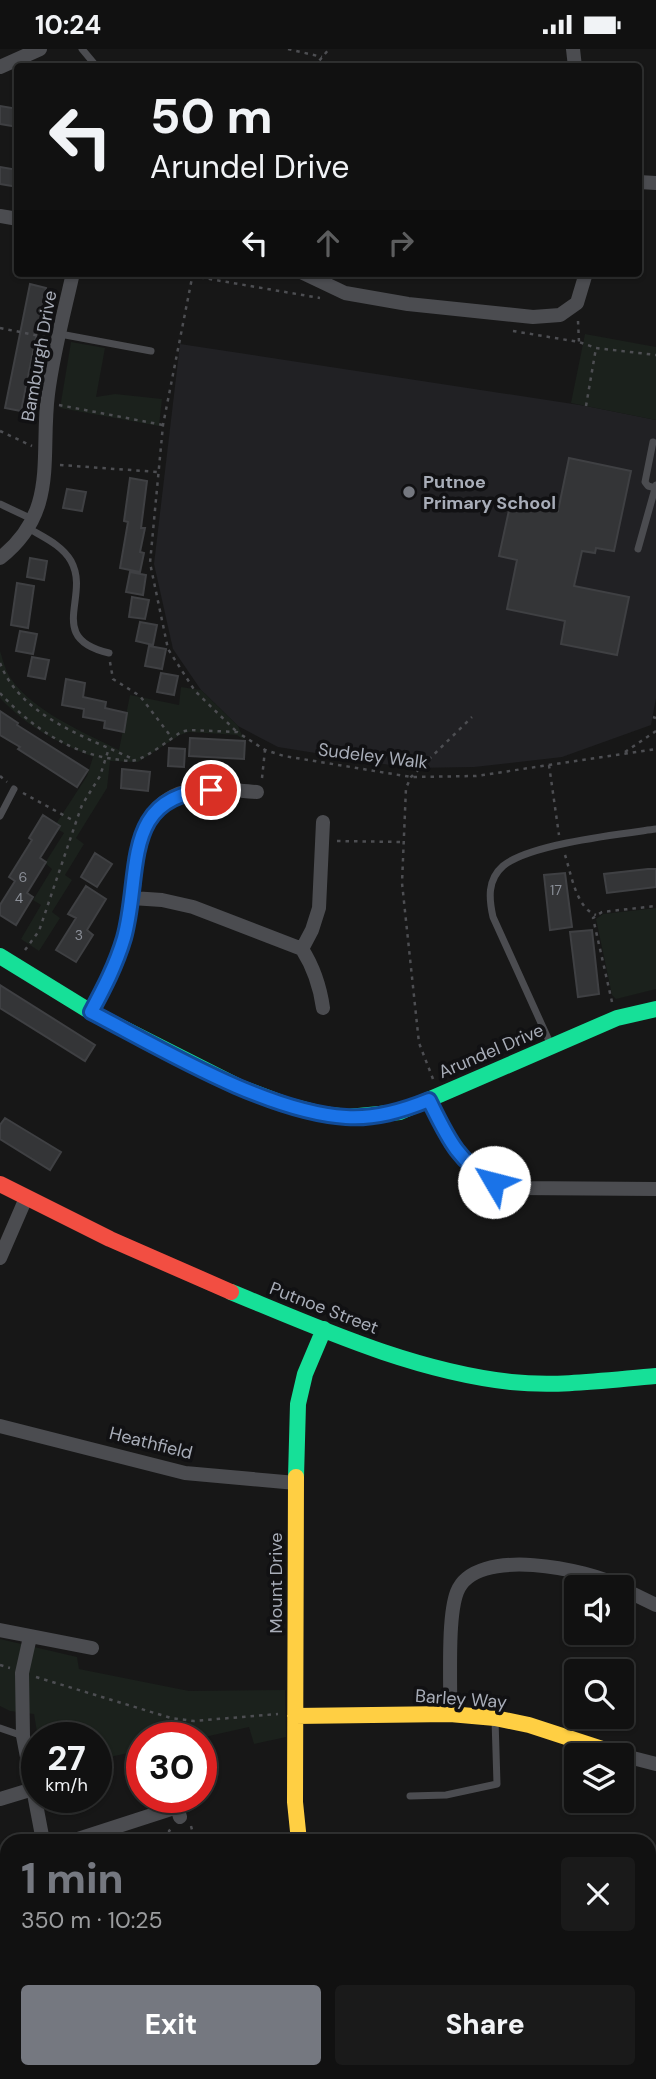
<!DOCTYPE html>
<meta charset="utf-8">
<style>
body{margin:0;font-family:"DM Sans",sans-serif;background:#1a1a1a;color:#f1f3f6;height:100vh;display:flex;flex-direction:column;font-size:26px;white-space:nowrap}
*{box-sizing:border-box;margin:0}
p{font-size:23px;color:#9c9d9f}
.icon{flex:none;width:38px;height:38px;fill:none;stroke:currentColor;stroke-width:2;stroke-linecap:round;stroke-linejoin:round}
.map{position:relative;flex:1;overflow:hidden}
.details{position:absolute;left:0px;top:1785px;width:656px;height:245px;display:flex;flex-direction:column;background:#111;border-radius:21px 21px 0 0;box-shadow:0 2px 5px #0004,0 0 0 2px #303131}
.details>*{flex:none}
.guide{position:absolute;left:14px;top:14px;width:628px;height:214px;border-radius:7px;box-shadow:0 2px 5px #0004,0 0 0 2px #303131;background:#111;color:#f1f3f6;overflow:hidden}
.buttons{position:absolute;left:564px;top:1526px;display:grid;gap:14px}
.buttons a{display:grid;place-items:center;width:70px;height:70px;border-radius:7px;background:#111;box-shadow:0 2px 5px #0004,0 0 0 2px #303131;font-size:35px}
.speed{position:absolute;left:21px;top:1673px;display:flex;gap:14px;font-size:35px;font-weight:700;text-align:center}
.speed>*{display:grid;place-content:center;width:91px;height:91px;border-radius:50%;background:#111;box-shadow:0 2px 5px #0004,0 0 0 2px #303131;line-height:1}
.speed small{font-size:18px;font-weight:400}
.speed .limit{border:10px solid #d22;background:#fff;color:#111}
.pin{position:absolute;display:grid;place-items:center;width:60px;height:60px;color:#fff;margin:-30px;border:4px solid #fff;border-radius:50%;box-shadow:0 2px 7px #0007}
.me{position:absolute;width:77px;margin:-38px;rotate:307deg;stroke-linejoin:round;filter:drop-shadow(0 0 5px #0008)}
.turn{display:flex;align-items:center;gap:24px;height:147px;padding:0 21px;font-size:32px}
.turn .icon{width:91px;height:91px;stroke-width:2.5}
.turn b{display:block;font-size:49px;line-height:60px}
.lanes{display:flex;align-items:center;height:66px;padding:0 21px;background:#0003;justify-content:center;gap:35px;direction:ltr}
.lanes .off{opacity:.35}
.round{display:grid;place-items:center;flex:none;width:74px;height:74px;border-radius:7px;background:#1a1a1a}
.headline{display:flex;align-items:center;justify-content:space-between;height:119px;padding:0 21px}
h1{font-size:42px;font-weight:800;line-height:52px;color:#757880}
.primary-button{display:flex;gap:14px;margin-top:auto;padding:14px 21px}
.primary-button a{flex:1;height:80px;border-radius:7px;background:#757880;color:#fff;font-size:28px;font-weight:800;line-height:80px;text-align:center}
.primary-button a+a{background:#1a1a1a;color:#f1f3f6}
.status{display:flex;justify-content:space-between;align-items:center;height:49px;padding:0 35px;background:#111;direction:ltr}
.status svg{height:19px;fill:currentColor}
.map>svg:first-child{display:block}
.built{fill:#212124}
.green{fill:#1b211c}
.building{fill:#343537;stroke:#3f4043;stroke-width:2}
.lines{fill:none;stroke-linecap:round;stroke-linejoin:round}
.path{stroke:#4d4e52;stroke-width:2.5;stroke-dasharray:3.5 5;stroke-linecap:butt}
.lane{stroke:#4b4c50;stroke-width:7}
.street{stroke:#4b4c50;stroke-width:14}
.fast{stroke:#16e098;stroke-width:16}
.slow{stroke:#ffcf43;stroke-width:16}
.jam{stroke:#f24e42;stroke-width:16}
.route-casing{stroke:#114b97;stroke-width:18}
.route{stroke:#1a73e8;stroke-width:12}
.poi-dot{fill:#757880;stroke:#111113;stroke-width:2.5}
.labels{text-anchor:middle;stroke-width:7;stroke-linejoin:round;paint-order:stroke}
.number-label{font-size:14px;fill:#8b8f98}
.street-label{font-size:18px;fill:#a8adb8;stroke:#111113}
.poi-label{font-size:18px;font-weight:bold;fill:#a8adb8;stroke:#111113;text-anchor:start}
</style>
<div class="status"><b>10:24</b><svg viewBox="0 0 49 12"><path d="M0 12V9h3v3zM5 12V6h3v6zM10 12V3h3v9zM15 12V0h3v12zM26 1h20v11H26zM47 4h2v5h-2z"/></svg></div>
<div class="map">
<svg width="656" height="2030" viewBox="0 0 656 2030">
<rect width="100%" height="100%" fill="#171717"/>
<path class="built" d="M180,295L586,357L656,371V649L651,676L562,708L474,718L409,719L278,698L238,677L201,641L173,600L154,515Z"/>
<path class="green" d="M585,285L656,298V371L571,354Z
M71,293L105,299L96,348L115,345L162,350L159,377L60,359Z
M0,602C2,608 4,616 7,623C25,659 85,684 119,701L130,646L179,656L181,638L201,641L238,677L244,691L237,686L189,683L180,686L138,713L110,712L107,739L76,789L84,795L65,826L72,831L52,863L60,869L39,902L21,890L41,856L33,851L52,820L45,814L64,784L54,778L87,727L93,708C55,692 29,679 0,649Z
M656,859V940L616,950L612,946L596,870L603,865Z
M0,1590L77,1608L79,1620L189,1642L285,1641L286,1688L254,1695L249,1678L200,1689H142V1701L96,1711V1689H38L34,1665L10,1662L0,1657Z
M370,2023H446L448,2030H369Z"/>
<path class="building" d="M0,57L18,60V78L0,75Z
M0,118L18,121V138L0,135Z
M30,235L46,239L21,362L5,359Z
M569,409L631,422L614,502L596,499L595,504L582,502L574,537L629,548L617,606L561,595L565,572L507,560L517,511L499,507L511,452L558,462Z
M130,429L147,432L141,479H145L140,503L144,504L140,523L120,519L128,473L124,472Z
M67,440L86,443L82,462L63,459Z
M30,509L47,512L44,531L27,528Z
M130,523L146,526L143,546L126,543Z
M17,534L34,537L28,579L11,576Z
M132,548L149,551L145,570L129,568Z
M140,573L157,576L153,596L136,592Z
M20,582L37,585L33,605L16,602Z
M149,597L166,600L162,620L145,617Z
M32,608L49,611L45,630L28,627Z
M161,624L178,627L174,646L157,643Z
M66,630L85,634L83,648L106,653L105,659L127,664L124,683L104,679L105,672L83,668L84,660L62,656Z
M0,662L18,674L17,676L88,721L77,738L18,700L20,698L0,686Z
M190,689L245,692L244,710L189,707Z
M169,699L185,700L184,718L168,717Z
M122,720L150,723L148,742L121,739Z
M43,766L60,777L40,809L46,813L27,844L33,848L16,876L0,866V856L15,832L9,828L32,791L29,789Z
M95,804L112,815L97,838L81,828Z
M648,820H656V838L607,844L604,825Z
M565,824L572,878L550,881L544,826Z
M86,837L106,850L87,881L93,886L76,913L56,901L76,869L68,865Z
M592,881L599,945L578,948L570,883Z
M0,936L95,996L85,1012L0,959Z
M5,1069L61,1103L50,1121L0,1090V1076Z"/>
<g class="lines">
<path class="path" d="M288,0L322,8
M314,18L329,0
M193,224L163,376L150,514L168,600L195,642L237,683
M192,227L320,249
M578,272L579,293
M0,279L45,288
M513,282L579,293L596,299L656,306
M59,356L163,376
M586,357L596,299
M0,382L32,397
M60,416L158,423
M110,613L113,630L140,647L172,689
M0,614C20,667 86,688 133,710
M0,644C30,677 69,704 114,710C121,711 129,713 136,711C149,707 169,691 181,683L189,681L237,683L265,701L284,707L411,728L476,727L656,700
M653,668L656,669
M625,703L656,682
M549,716L559,786
M0,727L7,733
M262,729L265,701
M23,744L76,773
M337,792L403,793
M565,806C571,824 576,859 596,866
M25,901L39,882L76,773L82,756L100,727L109,699
M612,953L593,869L602,863L656,857
M433,1030L419,994L402,834L406,739L411,728L472,668
M0,1616L10,1619
M36,1628L171,1669L194,1672L278,1665
M191,1777L195,1792
M171,1792L169,1782L172,1779
M447,2023L449,2030
M448,2025L463,2024L471,2030"/>
<path class="lane" d="M82,0L97,18
M60,285L151,302
M653,393L645,433L648,437L656,439
M0,455L32,470
M28,479C43,488 62,496 71,512C91,548 45,589 109,604
M638,500L656,436
M0,767L14,740
M551,996L493,868C489,850 487,831 503,817C529,795 620,785 656,780
M0,1679L23,1687
M410,1747L446,1746L497,1735L495,1670
M0,1918L7,1925
M44,2023L45,2030"/>
<path class="street" d="M573,0L575,18
M0,18L40,0
M639,133L656,134
M0,167L18,170
M303,224L345,244L408,255L533,268L560,266L577,254L586,224
M0,509C59,463 40,408 48,345C53,305 64,264 73,224
M132,849L162,851L193,858L302,900C314,919 320,937 323,959
M302,900L312,881L319,859L323,773
M91,963C104,939 116,916 123,890C127,876 131,861 133,848C138,807 136,754 188,742C209,737 235,742 257,743
M429,1051C452,1096 462,1126 516,1139L656,1140
M0,1209L26,1149
M0,1377L185,1424L296,1434
M621,1539L656,1556
M0,1581L92,1599
M30,1588L22,1624L23,1687L43,1792
M450,1665C451,1634 447,1569 457,1543C475,1496 588,1520 621,1538
M621,1706L656,1715
M0,1750L33,1740
M72,1792L177,1758L180,1768
M201,2023V2030
M592,2023L594,2030
M303,2030L304,2023
M519,2030L543,2023"/>
<path class="fast" d="M0,907L91,963L239,1038L287,1056L322,1065L348,1068L400,1063L617,969L656,960
M231,1243C321,1280 413,1322 511,1333C559,1338 608,1331 656,1327
M296,1428L298,1355L305,1325L324,1280
M0,1982L7,1976"/>
<path class="slow" d="M296,1428L295,1753L299,1792
M295,1667L450,1665L495,1669L529,1676L621,1706
M649,1874L656,1875"/>
<path class="jam" d="M0,1135L110,1190L231,1243"/>
</g>
<g class="lines">
<g class="route-casing">
<path id="route" d="M211,741C120,746 142,824 124,889C116,916 104,939 91,963C162,1000 266,1063 346,1068C375,1070 402,1062 429,1051C447,1087 457,1112 494,1133"/>
</g>
<use href="#route" class="route"/>
</g>
<circle class="poi-dot" cx="409" cy="443" r="7"/>
<g class="labels">
<g class="number-label">
<text x="23" y="833">6</text>
<text x="556" y="846">17</text>
<text x="19" y="854">4</text>
<text x="79" y="891">3</text>
</g>
<g class="street-label">
<text transform="translate(39 307) rotate(-80)" y="6">Bamburgh Drive</text>
<text transform="translate(373 707) rotate(7)" y="6">Sudeley Walk</text>
<text transform="translate(491 1002) rotate(-23)" y="6">Arundel Drive</text>
<text transform="translate(324 1259) rotate(21)" y="6">Putnoe Street</text>
<text transform="translate(151 1394) rotate(14)" y="6">Heathfield</text>
<text transform="translate(276 1534) rotate(-90)" y="6">Mount Drive</text>
<text transform="translate(461 1650) rotate(4)" y="6">Barley Way</text>
</g>
<g class="poi-label">
<text x="423" y="439">Putnoe<tspan x="423" dy="21">Primary School</tspan></text>
</g>
</g>
</svg>
<div class="buttons">
<a><svg class="icon" aria-label="sound" viewBox="0 0 24 24"><path d="M4 9h4l5-4v14l-5-4H4zM17 9q2 3 0 6"/></svg></a>
<a><svg class="icon" aria-label="search" viewBox="0 0 24 24"><circle cx="10" cy="10" r="6"/><path d="M15 15l6 6"/></svg></a>
<a><svg class="icon" aria-label="layers" viewBox="0 0 24 24"><path d="M12 4l9 5-9 5-9-5zM3 14l9 5 9-5"/></svg></a>
</div>
<div class="speed"><div>27<small>km/h</small></div><div class="limit">30</div></div>
<div class="pin" style="left:211px;top:741px;background:#d93025"><svg class="icon" aria-label="arrive" viewBox="0 0 24 24"><path d="M6 21V4h12l-3 4 3 4H6"/></svg></div>
<svg class="me" style="left:494px;top:1133px" viewBox="-20 -20 40 40"><circle r="19" fill="#fff"/><path d="M0-13L10 11 0 6-10 11z" fill="#1a73e8"/></svg>
<div class="guide">
<div class="turn"><svg class="icon" aria-label="left" viewBox="0 0 24 24"><path d="M17 20v-9H6M10 6l-5 5 5 5"/></svg><div><b>50 m</b>Arundel Drive</div></div>
<div class="lanes"><svg class="icon" aria-label="left" viewBox="0 0 24 24"><path d="M17 20v-9H6M10 6l-5 5 5 5"/></svg><svg class="icon off" aria-label="ahead" viewBox="0 0 24 24"><path d="M12 20V5M6 11l6-6 6 6"/></svg><svg class="icon off" aria-label="right" viewBox="0 0 24 24"><path d="M7 20v-9h11M14 6l5 5-5 5"/></svg></div>
</div>
<section class="details">
<div class="headline"><div><h1>1 min</h1><p>350 m · 10:25</p></div><a class="round"><svg class="icon" aria-label="close" viewBox="0 0 24 24"><path d="M6 6l12 12M18 6L6 18"/></svg></a></div>
<div class="primary-button"><a>Exit</a><a>Share</a></div>
</section>
</div>
